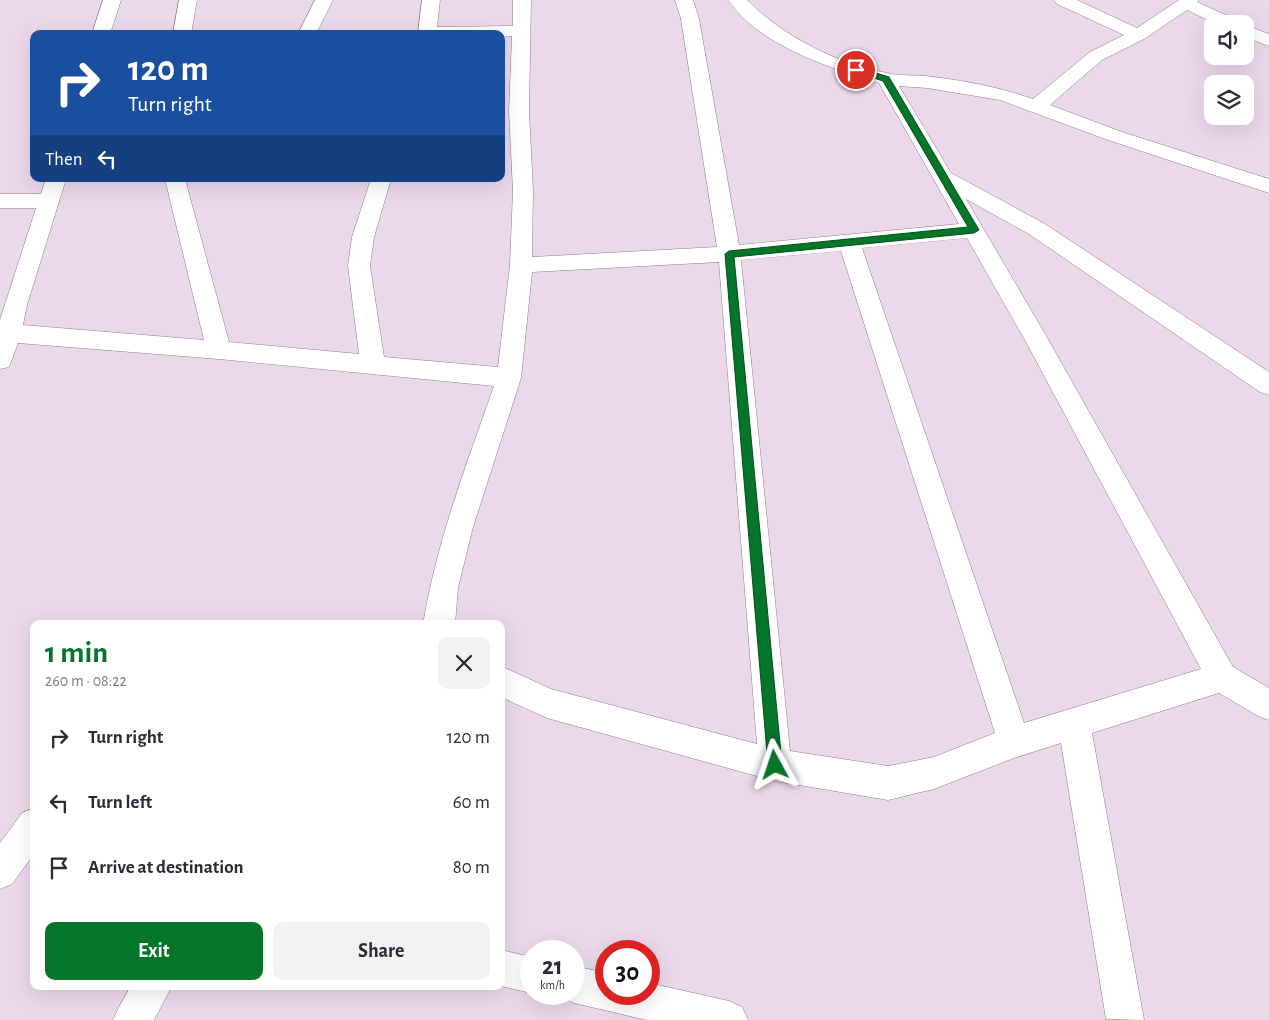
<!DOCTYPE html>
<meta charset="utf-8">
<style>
body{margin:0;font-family:"Alegreya Sans",sans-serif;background:#f2f2f3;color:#2b2b33;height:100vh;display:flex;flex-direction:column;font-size:19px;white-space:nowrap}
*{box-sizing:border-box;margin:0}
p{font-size:16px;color:#7c7c81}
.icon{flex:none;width:28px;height:28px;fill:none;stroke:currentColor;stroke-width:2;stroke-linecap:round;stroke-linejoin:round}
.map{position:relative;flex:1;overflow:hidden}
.side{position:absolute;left:30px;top:620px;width:475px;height:370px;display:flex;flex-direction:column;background:#fff;border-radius:10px;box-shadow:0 5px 20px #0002}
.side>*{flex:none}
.banner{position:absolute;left:30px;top:30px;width:475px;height:152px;border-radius:10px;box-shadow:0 5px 20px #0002;background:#1a4fa0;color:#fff;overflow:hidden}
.fabs{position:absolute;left:1204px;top:15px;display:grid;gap:10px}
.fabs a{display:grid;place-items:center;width:50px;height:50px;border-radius:10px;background:#fff;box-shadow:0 5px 20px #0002;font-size:25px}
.speed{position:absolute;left:520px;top:940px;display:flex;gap:10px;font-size:25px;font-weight:700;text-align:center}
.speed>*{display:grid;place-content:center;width:65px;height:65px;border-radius:50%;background:#fff;box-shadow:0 5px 20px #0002;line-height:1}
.speed small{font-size:12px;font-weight:400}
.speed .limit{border:8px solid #d22;background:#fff;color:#111}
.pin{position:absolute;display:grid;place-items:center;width:42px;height:42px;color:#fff;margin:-21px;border:2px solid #fff;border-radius:50%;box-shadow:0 1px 5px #0007}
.me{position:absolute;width:55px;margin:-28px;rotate:355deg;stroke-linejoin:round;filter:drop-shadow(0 0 4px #0008)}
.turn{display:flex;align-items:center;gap:18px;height:105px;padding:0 15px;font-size:22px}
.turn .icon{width:65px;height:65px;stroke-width:2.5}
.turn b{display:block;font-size:35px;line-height:42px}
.then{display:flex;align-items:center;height:48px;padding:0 15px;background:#0003;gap:10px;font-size:19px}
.round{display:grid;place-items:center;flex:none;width:52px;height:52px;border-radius:10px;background:#f2f2f3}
.overview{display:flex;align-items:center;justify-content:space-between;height:85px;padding:0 15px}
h1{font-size:30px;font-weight:700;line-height:38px;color:#04762a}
.button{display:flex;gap:10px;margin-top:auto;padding:10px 15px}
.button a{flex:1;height:58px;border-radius:10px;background:#04762a;color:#fff;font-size:20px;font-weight:700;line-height:58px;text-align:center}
.button a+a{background:#f2f2f3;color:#2b2b33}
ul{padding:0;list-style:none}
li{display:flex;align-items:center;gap:15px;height:65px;padding:0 15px}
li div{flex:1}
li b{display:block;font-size:19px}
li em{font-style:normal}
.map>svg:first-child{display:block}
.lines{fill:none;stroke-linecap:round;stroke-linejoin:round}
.street-casing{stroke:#8d7b8c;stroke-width:1}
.street{fill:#fff;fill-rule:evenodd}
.route{fill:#04762a;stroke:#034d1b}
</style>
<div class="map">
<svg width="1269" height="1020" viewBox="0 0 1269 1020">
<rect width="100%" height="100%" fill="#ecd8eb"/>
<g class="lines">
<g class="street-casing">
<path id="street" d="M103,0H121L110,34H92Z
M179,0H197L191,34H173Z
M315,0H333L316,34H298Z
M422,0H440L437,27L513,26V0H531L529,112L533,191L532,257L717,247L681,19L675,0H693L699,19L739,245L959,224L879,83C828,67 760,46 728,0H747C784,37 836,63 887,73C899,76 913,75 925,76C961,80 999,87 1033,99L1090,52L1124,35L1057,4L1054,0H1077L1137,28L1179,0H1199L1197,2L1237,20L1240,24H1216L1187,10L1144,39L1102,60L1050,105L1122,132L1269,179V193L1108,140L1000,100L927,88L899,86L951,173L1045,224L1269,372V395L1260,392L1029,234L966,199L1045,334L1233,667L1269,688V720L1258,716L1219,693L1092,733L1144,1020L1106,1019L1061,743L1014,758L934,789L888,800L775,781L547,718L501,697V666L551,689L757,744L719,262L532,272L521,378L473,527L458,588L455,624H425L424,619C438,538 467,463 494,386L219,359L18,343L9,367L0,369V320L36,208H0V194H41L46,179H66L27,305L23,325L204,340L165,179H185L229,342L359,354L348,266L352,237L371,179H391L374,237L370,266L384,357L498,367L510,265L513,191L509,112L512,36L501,37V34H418ZM967,238L1026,342L1201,669L1024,723L862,248ZM841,251L995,733L934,757L888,766L790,751L741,260Z
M1245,25L1269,34V46L1245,37Z
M34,808V854L12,884L0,889V843L22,813Z
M501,950L531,957V993L501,986Z
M574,966L606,973V994H649V983L729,1001L742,1007L748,1020H647L574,1003L561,997L559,994H574Z
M131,986H172L154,1020H113L119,1007Z"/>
</g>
<use href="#street" class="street"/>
</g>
<path class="route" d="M856,67L889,77L979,230L974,233L734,257L782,765L780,770L775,772L770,770L768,765L725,254L729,251L968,227L883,81L853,71L852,70Z"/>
</svg>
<div class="fabs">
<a><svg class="icon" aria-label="sound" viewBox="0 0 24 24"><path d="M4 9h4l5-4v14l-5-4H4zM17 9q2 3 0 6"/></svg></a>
<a><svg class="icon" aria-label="layers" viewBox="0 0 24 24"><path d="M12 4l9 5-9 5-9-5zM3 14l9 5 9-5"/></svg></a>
</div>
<div class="speed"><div>21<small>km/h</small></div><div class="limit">30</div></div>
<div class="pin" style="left:856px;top:70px;background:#d93025"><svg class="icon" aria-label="arrive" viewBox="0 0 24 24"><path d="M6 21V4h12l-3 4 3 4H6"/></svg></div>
<svg class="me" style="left:775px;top:765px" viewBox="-20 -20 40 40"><path d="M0-17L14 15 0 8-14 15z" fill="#04762a" stroke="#fff" stroke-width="4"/></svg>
<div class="banner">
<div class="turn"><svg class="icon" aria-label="right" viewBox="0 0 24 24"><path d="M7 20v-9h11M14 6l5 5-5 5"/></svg><div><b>120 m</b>Turn right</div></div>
<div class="then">Then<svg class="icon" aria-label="left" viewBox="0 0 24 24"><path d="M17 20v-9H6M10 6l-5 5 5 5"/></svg></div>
</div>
<section class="side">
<div class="overview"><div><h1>1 min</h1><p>260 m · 08:22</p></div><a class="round"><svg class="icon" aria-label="close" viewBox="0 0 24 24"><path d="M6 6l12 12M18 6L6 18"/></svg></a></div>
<ul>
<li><svg class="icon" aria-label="right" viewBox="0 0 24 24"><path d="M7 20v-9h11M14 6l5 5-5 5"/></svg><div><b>Turn right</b></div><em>120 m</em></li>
<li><svg class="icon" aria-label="left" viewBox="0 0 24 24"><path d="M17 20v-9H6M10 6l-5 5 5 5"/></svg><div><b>Turn left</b></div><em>60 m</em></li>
<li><svg class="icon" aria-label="arrive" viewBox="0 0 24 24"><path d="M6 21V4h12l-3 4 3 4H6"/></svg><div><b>Arrive at destination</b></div><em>80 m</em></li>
</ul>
<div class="button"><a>Exit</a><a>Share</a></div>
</section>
</div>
